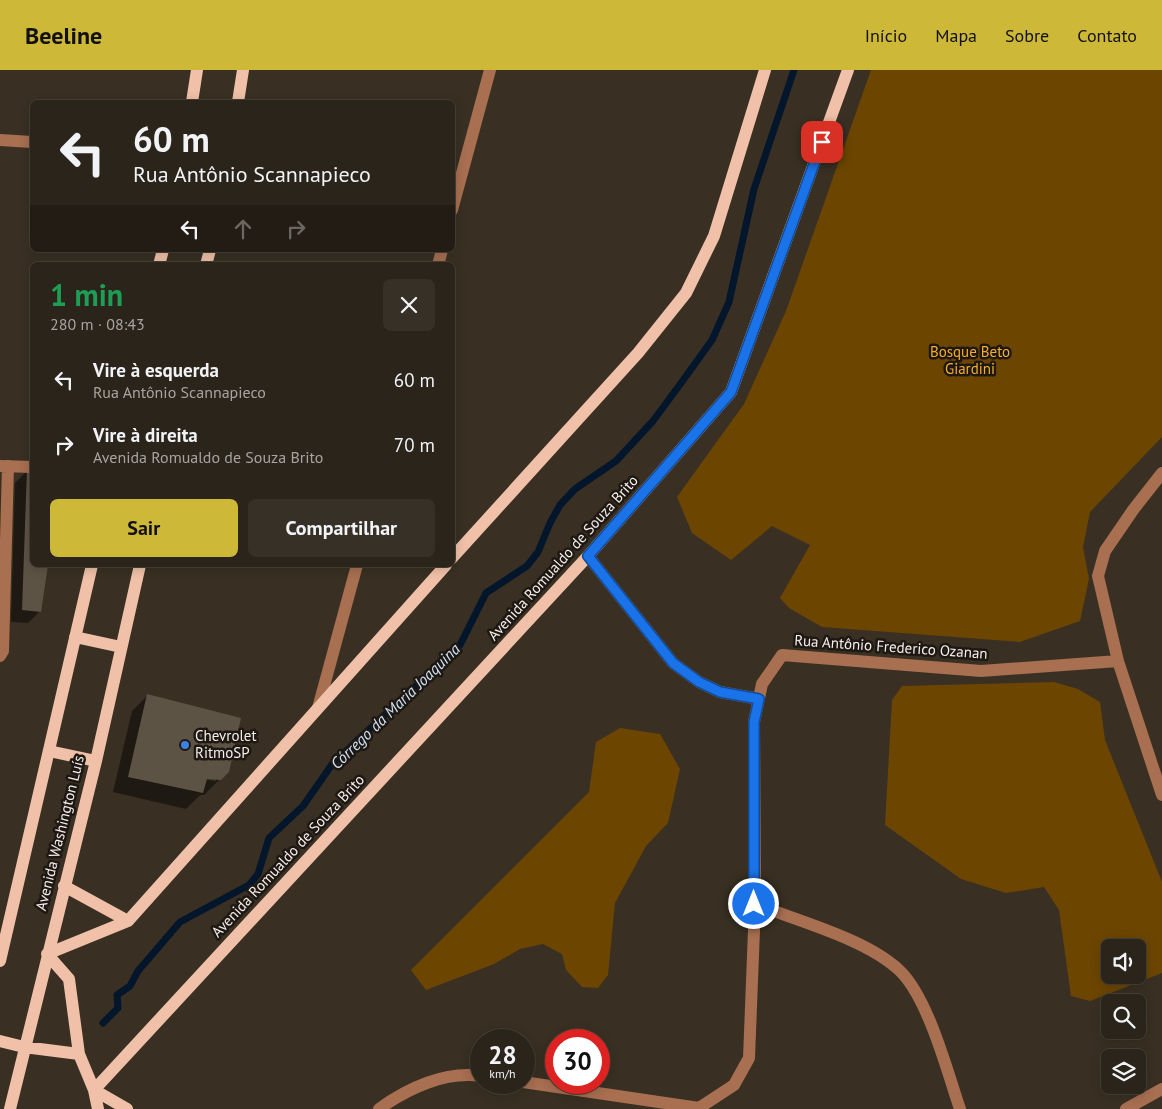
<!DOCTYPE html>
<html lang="pt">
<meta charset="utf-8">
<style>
body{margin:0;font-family:"PT Sans",sans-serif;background:#373027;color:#f1f3f6;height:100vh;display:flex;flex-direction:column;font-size:19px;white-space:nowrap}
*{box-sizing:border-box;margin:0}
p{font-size:16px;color:#a6a4a2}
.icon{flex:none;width:28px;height:28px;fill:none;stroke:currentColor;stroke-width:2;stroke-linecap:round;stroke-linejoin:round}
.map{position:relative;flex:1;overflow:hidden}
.side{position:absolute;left:30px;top:192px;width:425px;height:305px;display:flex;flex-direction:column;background:#2b241a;border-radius:8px;box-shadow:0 2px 12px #0003,0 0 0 1px #474139}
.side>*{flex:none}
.hud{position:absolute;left:30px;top:30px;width:425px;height:152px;border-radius:8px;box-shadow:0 2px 12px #0003,0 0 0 1px #474139;background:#2b241a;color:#f1f3f6;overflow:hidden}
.controls{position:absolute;left:1101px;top:869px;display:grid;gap:10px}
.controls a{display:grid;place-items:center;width:45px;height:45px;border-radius:8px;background:#2b241a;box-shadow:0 2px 12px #0003,0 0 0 1px #474139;font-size:25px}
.speed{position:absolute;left:470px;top:959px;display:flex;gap:10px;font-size:25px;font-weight:700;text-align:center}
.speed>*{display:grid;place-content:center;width:65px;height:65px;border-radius:50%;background:#2b241a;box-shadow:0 2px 12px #0003,0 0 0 1px #474139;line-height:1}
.speed small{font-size:12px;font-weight:400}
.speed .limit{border:8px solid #d22;background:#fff;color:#111}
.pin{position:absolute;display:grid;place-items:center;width:42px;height:42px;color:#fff;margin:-21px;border-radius:10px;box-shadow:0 2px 8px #0006}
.me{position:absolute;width:55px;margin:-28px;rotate:0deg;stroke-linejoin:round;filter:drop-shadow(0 0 4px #0008)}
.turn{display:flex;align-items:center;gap:18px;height:105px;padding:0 20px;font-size:22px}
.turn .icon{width:65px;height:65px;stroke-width:2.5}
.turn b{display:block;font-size:35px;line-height:42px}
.lanes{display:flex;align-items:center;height:48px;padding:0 20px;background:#0003;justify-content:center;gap:25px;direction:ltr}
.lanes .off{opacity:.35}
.round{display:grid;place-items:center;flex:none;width:52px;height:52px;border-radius:8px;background:#373027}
.summary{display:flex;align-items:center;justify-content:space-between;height:85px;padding:0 20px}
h1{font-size:30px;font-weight:700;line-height:38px;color:#1e9e55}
.action{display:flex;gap:10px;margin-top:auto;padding:10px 20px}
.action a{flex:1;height:58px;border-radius:8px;background:#ceb837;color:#111;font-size:20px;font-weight:700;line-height:58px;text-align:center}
.action a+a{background:#373027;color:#f1f3f6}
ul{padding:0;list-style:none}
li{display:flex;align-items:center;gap:15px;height:65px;padding:0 20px}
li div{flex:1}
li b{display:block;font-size:19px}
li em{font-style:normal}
header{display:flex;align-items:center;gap:30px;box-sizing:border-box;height:70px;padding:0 25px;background:#ceb837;color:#111}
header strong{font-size:24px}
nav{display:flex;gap:28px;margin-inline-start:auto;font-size:18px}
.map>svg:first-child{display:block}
.green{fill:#6c4600;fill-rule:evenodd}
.shadow{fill:#0007;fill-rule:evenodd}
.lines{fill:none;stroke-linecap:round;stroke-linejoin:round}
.stream{stroke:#03162c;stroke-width:7}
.building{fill:#5d5345}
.minor{stroke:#a86f51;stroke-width:12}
.major{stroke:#f0c1a8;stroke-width:12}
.route-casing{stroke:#114b97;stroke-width:12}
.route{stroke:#1a73e8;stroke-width:9}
.shop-dot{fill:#3f7fe0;stroke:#1d1813;stroke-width:2}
.labels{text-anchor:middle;stroke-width:5;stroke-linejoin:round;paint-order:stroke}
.park-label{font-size:15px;fill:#f9ad2d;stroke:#1d1813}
.street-label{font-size:15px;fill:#f5efe7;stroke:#1d1813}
.poi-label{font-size:15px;fill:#f5efe7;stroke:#1d1813;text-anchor:start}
.water-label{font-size:16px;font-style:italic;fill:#d1e2f5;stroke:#1d1813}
</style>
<header>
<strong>Beeline</strong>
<nav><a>Início</a><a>Mapa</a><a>Sobre</a><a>Contato</a></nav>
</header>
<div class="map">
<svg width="1162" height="1039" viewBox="0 0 1162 1039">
<rect width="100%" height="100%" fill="#393023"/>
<path class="green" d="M871,0H1162V367L1090,442L1083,477L1089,509L1080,551L1020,572L822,557L789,538L780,528L810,475L772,456L731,490L692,463L677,427L744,334L786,241Z
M1054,612L1078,619L1100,632L1105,670L1162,812V903L1090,931L1071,926L1059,840L1044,817L1006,823L961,809L885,755L892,630L902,616ZM1110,878H1138V905H1110Z
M620,658L660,664L680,699L668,753L646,776L615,833L608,905L598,918L582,917L566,900L562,884L543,874L520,879L494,894L426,920L411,900L589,722L596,672Z"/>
<path class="shadow" d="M27,401H32V495H46L40,541L28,553L11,552L15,413Z
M147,626L228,701L204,725H200L186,739L113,722L132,641ZM216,708V711L201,709Z"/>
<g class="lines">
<path class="stream" d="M103,953L118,938L117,925L130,916L138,901L180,852L249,815L258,804L269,768L303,736L333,693L460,575L486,523L527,496L538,482L550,453L560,435L575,419L616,391L653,351L684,309L712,270L729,232L754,119L794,0"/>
</g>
<path class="building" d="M27,400H32V495H48L41,542L22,540Z
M147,624L241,648L229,702L221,710L207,709L203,723L128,707Z"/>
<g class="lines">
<path class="minor" d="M0,70L32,72
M452,140L490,0
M438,195L442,180
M0,396L32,397
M1162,403L1133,440L1105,481L1098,506L1118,591L1162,725
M588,486L673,593L699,612L720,622L759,629
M0,586L3,581L8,396
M318,638L357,495
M755,834C798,851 866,869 899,900C928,927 947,1001 960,1039
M523,1012L699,1038L734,1015L749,988L755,834L754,652L762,614L782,585L981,601L1118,591
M379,1039C408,1018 445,1001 481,1006
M1126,1039L1162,1019"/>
<path class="major" d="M192,32L197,0
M238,32L243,0
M159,195L163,180
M206,195L210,180
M452,488L638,283L686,223L714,166L765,0
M75,567L121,577
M49,681L96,691
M64,816L128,851
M0,891L92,495
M0,971L24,977L79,984L94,1020L127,1039
M79,984L69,909L47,884L128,851L446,495
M10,1039L96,691L140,495
M98,1039L94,1020L588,486L731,322L848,0"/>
</g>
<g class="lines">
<g class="route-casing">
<path id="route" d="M754,834V652L759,629L720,622L699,612L673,593L588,486L731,322L822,72"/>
</g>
<use href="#route" class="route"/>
</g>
<circle class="shop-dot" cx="185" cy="675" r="5"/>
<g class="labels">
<g class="park-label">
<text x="970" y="287">Bosque Beto<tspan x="970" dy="17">Giardini</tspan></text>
</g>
<g class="street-label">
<text transform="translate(563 488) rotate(-48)" y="5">Avenida Romualdo de Souza Brito</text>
<text transform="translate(891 577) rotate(4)" y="5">Rua Antônio Frederico Ozanan</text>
<text transform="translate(60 763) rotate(-76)" y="5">Avenida Washington Luís</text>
<text transform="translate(288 786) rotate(-47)" y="5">Avenida Romualdo de Souza Brito</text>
</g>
<g class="poi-label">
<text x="195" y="671">Chevrolet<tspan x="195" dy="17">RitmoSP</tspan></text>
</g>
<g class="water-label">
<text transform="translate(395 636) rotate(-44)" y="6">Córrego da Maria Joaquina</text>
</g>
</g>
</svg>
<div class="controls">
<a><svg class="icon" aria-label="sound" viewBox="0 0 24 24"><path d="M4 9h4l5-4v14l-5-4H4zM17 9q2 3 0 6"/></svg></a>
<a><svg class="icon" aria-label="search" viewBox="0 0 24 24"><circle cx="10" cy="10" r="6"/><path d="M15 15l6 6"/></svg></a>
<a><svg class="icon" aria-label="layers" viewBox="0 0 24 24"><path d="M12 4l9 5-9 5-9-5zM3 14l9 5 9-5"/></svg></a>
</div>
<div class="speed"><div>28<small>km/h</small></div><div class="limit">30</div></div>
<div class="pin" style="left:822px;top:72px;background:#d93025"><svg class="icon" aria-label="arrive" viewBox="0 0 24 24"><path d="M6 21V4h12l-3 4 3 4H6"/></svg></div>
<svg class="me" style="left:754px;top:834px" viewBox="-20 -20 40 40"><circle r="17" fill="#1a73e8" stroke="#fff" stroke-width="3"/><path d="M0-11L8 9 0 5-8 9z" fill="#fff"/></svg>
<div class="hud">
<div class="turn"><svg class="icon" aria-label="left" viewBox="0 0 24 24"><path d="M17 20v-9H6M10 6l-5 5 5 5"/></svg><div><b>60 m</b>Rua Antônio Scannapieco</div></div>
<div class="lanes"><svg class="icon" aria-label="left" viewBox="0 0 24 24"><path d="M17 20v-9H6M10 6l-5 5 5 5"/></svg><svg class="icon off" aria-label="ahead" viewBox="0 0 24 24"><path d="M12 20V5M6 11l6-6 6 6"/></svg><svg class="icon off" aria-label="right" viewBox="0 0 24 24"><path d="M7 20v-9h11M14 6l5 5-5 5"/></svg></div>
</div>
<section class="side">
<div class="summary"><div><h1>1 min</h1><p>280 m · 08:43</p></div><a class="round"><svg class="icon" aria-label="close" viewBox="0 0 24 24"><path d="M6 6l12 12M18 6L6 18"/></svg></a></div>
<ul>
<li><svg class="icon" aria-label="left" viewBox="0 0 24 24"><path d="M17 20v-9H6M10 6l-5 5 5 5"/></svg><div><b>Vire à esquerda</b><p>Rua Antônio Scannapieco</p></div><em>60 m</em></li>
<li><svg class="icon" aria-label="right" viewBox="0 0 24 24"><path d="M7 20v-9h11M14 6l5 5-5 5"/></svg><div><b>Vire à direita</b><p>Avenida Romualdo de Souza Brito</p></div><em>70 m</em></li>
</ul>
<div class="action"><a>Sair</a><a>Compartilhar</a></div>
</section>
</div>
